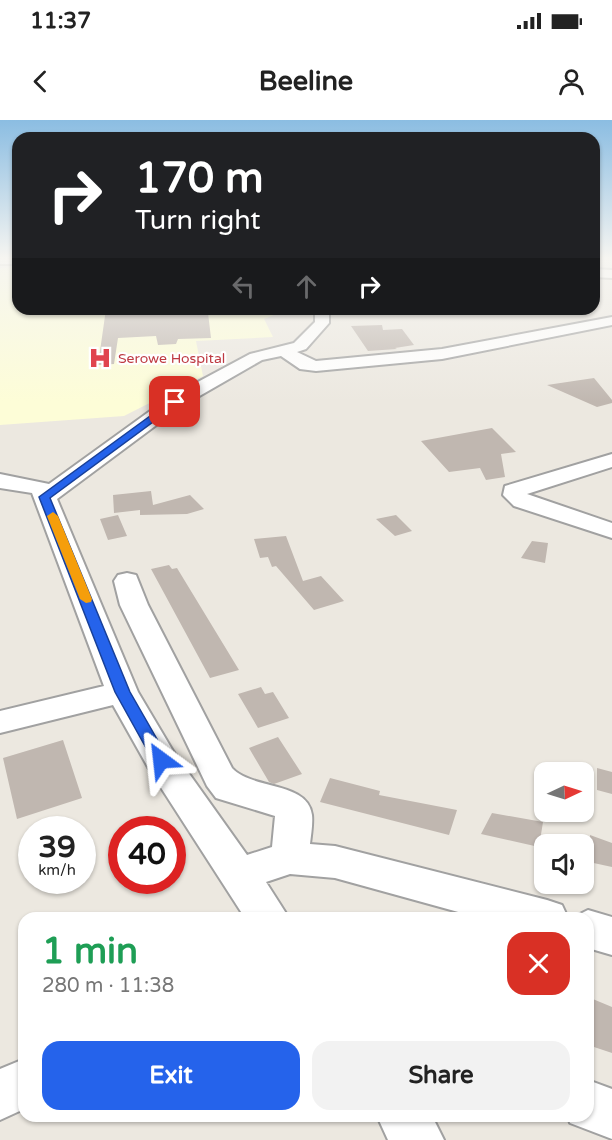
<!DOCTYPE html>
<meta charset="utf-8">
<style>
body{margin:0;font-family:"Varela Round",sans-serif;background:#f2f2f2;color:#222;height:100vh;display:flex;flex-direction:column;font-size:22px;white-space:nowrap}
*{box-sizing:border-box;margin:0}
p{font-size:20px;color:#767676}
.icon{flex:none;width:33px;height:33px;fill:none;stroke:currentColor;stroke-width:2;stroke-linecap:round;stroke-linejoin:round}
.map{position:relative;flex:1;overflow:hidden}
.side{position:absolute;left:18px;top:792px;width:576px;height:210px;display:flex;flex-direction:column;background:#fff;border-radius:18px;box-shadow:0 2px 4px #0004}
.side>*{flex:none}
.guide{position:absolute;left:12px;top:12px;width:588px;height:183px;border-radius:18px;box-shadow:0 2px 4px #0004;background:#202124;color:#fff;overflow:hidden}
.needle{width:39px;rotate:86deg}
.buttons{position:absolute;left:534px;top:642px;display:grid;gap:12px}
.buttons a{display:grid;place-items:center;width:60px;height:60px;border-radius:12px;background:#fff;box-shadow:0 2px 4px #0004;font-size:30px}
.speed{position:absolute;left:18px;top:696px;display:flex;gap:12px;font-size:30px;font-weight:700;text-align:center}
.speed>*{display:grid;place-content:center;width:78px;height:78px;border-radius:50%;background:#fff;box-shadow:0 2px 4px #0004;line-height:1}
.speed small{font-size:15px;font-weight:400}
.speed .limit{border:9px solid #d22;background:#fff;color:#111}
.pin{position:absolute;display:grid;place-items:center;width:51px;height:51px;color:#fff;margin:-26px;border-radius:12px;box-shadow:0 3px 9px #0006}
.me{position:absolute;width:66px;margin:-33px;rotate:330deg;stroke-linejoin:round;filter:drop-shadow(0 0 4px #0008)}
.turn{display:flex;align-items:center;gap:21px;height:126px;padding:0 24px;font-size:27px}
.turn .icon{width:78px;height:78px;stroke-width:2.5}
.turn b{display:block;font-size:42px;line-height:51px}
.lanes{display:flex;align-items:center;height:57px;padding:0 24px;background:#0003;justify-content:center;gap:30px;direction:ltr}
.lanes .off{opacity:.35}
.round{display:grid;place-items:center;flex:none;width:63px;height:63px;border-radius:18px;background:#f2f2f2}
.summary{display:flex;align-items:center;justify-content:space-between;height:102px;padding:0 24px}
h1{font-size:36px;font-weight:700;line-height:45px;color:#1e9e55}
.primary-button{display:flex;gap:12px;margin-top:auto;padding:12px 24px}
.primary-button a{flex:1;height:69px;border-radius:18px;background:#2563eb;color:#fff;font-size:24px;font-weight:700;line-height:69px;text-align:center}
.primary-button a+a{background:#f2f2f2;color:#222}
.status{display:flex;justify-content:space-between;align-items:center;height:42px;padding:0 30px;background:#fff;direction:ltr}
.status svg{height:16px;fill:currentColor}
header{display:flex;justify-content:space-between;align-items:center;height:78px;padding:0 24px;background:#fff;font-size:27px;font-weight:700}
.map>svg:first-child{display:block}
.education{fill:#fdfdd7}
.building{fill:#c0b7b0}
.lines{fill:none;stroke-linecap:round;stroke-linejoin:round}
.minor-casing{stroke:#a1a1a1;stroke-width:4}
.minor{fill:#fff;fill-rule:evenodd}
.route{fill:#2563eb;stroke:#184099;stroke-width:1.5}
.slow{fill:#f59e0b}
.labels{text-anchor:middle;stroke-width:4.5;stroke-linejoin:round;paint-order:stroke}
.far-health-label{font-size:14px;fill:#be3a42;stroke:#fff;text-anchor:start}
</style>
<div class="status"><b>11:37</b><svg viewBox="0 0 49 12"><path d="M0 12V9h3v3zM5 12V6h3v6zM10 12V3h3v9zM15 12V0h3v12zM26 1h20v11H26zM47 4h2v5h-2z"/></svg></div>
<header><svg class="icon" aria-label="back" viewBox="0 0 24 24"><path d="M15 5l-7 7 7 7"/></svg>Beeline<svg class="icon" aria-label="person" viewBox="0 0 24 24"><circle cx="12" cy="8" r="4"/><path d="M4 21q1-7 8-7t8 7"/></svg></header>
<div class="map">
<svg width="612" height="1020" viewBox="0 0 612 1020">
<rect width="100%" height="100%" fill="#ece8e0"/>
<path class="education" d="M18,147V189H289L264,199L273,217L196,221L203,256L124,296L0,305V148Z"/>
<path class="building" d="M106,189H123L122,192L179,189V192L184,194L208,193L211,218L178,219L176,224L158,225L156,216L118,218L114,244L98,245Z
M382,205L383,210L402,209L414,225L395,228L397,229L368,231L351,206Z
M594,258L612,280V283L597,287L547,265Z
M492,308L516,332L501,334L505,357L486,360L480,348L449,352L421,321Z
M151,371L153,385L190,375L204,389L187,394L140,395V390L114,393L113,375Z
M118,395L127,416L108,420L100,399Z
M396,395L412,411L395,416L376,399Z
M286,416L303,461L321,456L344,481L314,490L276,446L272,447L268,437L260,438L254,419Z
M532,421L548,423L545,443L521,438Z
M169,445L172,449L177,448L239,550L210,558L151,449Z
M261,567L265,574L273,572L289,598L258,608L238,574Z
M278,617L302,654L274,664L269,662L249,628Z
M63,620L82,678L17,699L3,638Z
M597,648L612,652V674L597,670Z
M330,658L380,671L379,675L457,690L449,715L320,682Z
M492,693L543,702L539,727L481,714Z
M590,715L612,723V747L589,742Z
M588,877L612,887V933L588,925Z"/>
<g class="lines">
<g class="minor-casing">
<path id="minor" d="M0,139H18V144H0Z
M594,149L612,150V158L594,157Z
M315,189H329V203L306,229L297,232L316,241L442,229L612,197V205L442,239L316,251L300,249L281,236L262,240L182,286L57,379L138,572L173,631L247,735L272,727L275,696L216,678L207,666L120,485L114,461L118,455L127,453L136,455L148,485L232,648C252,670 308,661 312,695C313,704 311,715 310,724L335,726L547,780L562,785L568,798H480L335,758L290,754L266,762L289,798H245L149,649L113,585L0,613V591L104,566L32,373L0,368V354L49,364L168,278L250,234L294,223L315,202Z
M612,334V347L527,374L612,403V418L514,386L503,375L505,366Z
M588,790L612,797V835L588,828V798H572Z
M24,939V989L0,1000V949Z
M588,960L612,969V1019L570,1003L568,996H588Z
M377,996H432L444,1020H388Z"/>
</g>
<use href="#minor" class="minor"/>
</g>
<linearGradient id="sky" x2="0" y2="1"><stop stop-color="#8bbde2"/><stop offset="0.49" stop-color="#f6f5f1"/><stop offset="1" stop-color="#f6f5f1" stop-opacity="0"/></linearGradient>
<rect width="612" height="282" fill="url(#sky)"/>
<path class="route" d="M172,280L180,282L50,378L130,572L169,640L161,646L155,644L115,572L39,377Z"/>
<path class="slow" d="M53,392L58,396L92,479L91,482L86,483L80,479L47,396Z"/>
<defs>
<g id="hospital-bare" transform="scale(1.8)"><path d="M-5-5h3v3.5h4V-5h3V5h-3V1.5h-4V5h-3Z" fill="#e0444e" stroke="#fff" stroke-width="2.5" paint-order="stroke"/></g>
</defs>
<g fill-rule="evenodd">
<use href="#hospital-bare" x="100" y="238"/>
</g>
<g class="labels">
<g class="far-health-label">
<text x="118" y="243">Serowe Hospital</text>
</g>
</g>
</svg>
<div class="buttons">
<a><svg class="needle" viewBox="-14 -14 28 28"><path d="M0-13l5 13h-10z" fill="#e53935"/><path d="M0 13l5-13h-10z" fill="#767676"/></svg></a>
<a><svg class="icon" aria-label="sound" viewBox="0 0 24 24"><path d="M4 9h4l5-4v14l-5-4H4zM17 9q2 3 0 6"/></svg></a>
</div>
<div class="speed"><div>39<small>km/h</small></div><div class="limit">40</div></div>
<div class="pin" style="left:175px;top:282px;background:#d93025"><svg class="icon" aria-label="arrive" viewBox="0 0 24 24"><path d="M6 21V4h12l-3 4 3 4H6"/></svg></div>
<svg class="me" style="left:161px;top:640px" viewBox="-20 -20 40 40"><path d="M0-17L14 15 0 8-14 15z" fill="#2563eb" stroke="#fff" stroke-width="4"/></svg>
<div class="guide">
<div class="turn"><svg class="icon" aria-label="right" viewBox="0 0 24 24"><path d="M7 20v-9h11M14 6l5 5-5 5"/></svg><div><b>170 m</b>Turn right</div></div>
<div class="lanes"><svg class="icon off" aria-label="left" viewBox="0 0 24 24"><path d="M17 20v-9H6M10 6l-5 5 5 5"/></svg><svg class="icon off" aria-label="ahead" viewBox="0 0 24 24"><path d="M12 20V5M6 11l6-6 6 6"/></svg><svg class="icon" aria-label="right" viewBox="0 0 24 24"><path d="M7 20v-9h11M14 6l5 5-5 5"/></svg></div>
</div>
<section class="side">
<div class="summary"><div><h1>1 min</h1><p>280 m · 11:38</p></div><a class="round" style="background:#d93025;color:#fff"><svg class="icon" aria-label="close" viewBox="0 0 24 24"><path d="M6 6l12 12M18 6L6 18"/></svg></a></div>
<div class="primary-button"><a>Exit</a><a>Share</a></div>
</section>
</div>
